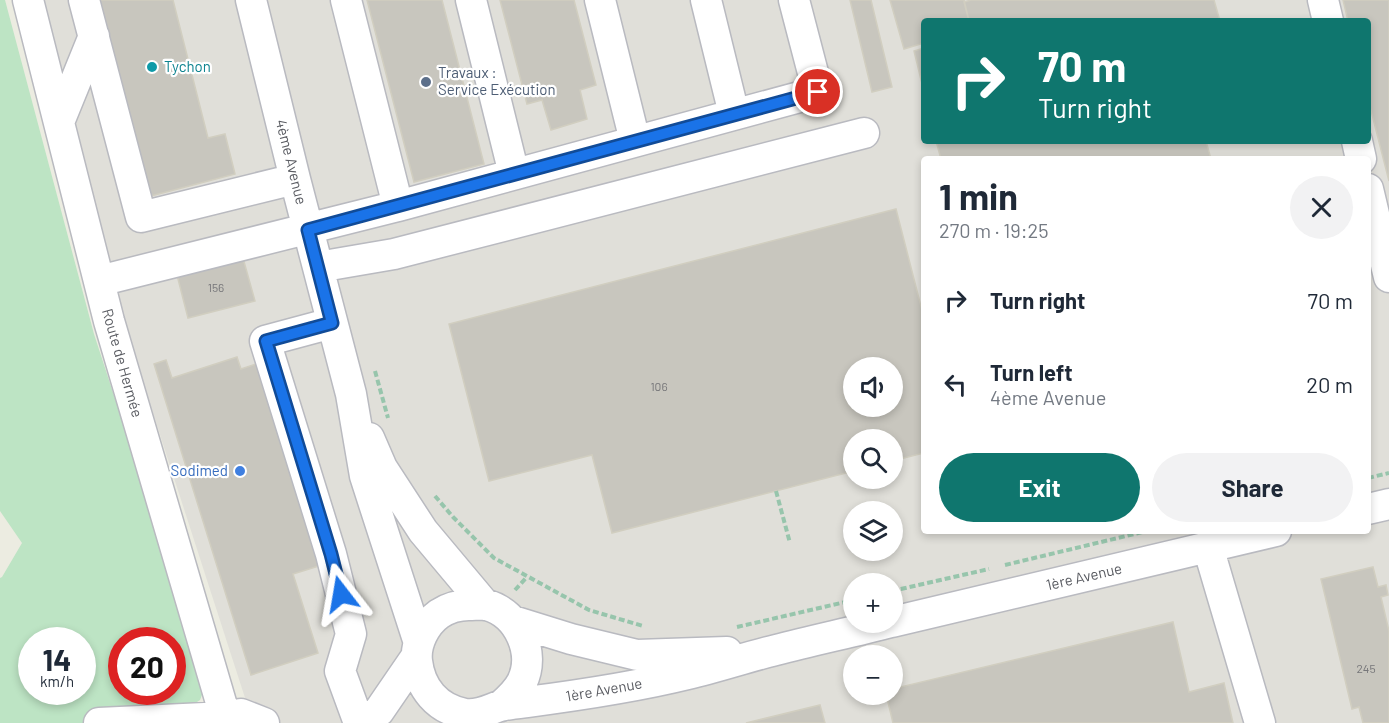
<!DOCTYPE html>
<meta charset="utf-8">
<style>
body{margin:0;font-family:Barlow,sans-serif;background:#f2f2f3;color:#1f2937;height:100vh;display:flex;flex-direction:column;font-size:22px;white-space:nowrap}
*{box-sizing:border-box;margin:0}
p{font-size:20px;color:#747a83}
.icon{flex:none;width:33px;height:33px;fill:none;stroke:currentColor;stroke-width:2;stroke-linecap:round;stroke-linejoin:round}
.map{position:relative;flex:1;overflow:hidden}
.details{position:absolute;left:921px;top:156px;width:450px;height:378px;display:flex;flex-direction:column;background:#fff;border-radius:6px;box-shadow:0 3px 9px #0003}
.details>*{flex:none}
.hud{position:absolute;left:921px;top:18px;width:450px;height:126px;border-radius:6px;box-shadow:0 3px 9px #0003;background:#0f766e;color:#fff;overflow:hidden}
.buttons{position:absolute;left:843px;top:357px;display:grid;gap:12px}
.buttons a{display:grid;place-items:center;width:60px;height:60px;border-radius:50%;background:#fff;box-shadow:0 3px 9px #0003;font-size:30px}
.speed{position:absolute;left:18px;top:627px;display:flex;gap:12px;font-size:30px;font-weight:700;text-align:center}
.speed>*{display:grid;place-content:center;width:78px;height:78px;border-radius:50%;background:#fff;box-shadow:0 3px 9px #0003;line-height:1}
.speed small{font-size:15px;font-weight:400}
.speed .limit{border:9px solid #d22;background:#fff;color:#111}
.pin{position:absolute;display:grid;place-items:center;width:51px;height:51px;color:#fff;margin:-26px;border:3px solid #fff;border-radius:50%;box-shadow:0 2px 6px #0007}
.me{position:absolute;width:66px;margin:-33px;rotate:346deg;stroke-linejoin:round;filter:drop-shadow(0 0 4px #0008)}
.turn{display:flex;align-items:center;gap:21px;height:126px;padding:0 18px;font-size:27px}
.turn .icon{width:78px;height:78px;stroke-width:2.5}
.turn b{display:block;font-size:42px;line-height:51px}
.round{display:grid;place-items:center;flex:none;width:63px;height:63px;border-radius:32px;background:#f2f2f3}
.head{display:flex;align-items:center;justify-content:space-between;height:102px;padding:0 18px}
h1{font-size:36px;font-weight:700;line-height:45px}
.action{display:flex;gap:12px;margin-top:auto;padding:12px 18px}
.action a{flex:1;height:69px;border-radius:36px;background:#0f766e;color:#fff;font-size:24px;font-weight:700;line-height:69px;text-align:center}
.action a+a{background:#f2f2f3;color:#1f2937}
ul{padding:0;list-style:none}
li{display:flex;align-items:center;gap:18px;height:84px;padding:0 18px}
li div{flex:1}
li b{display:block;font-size:22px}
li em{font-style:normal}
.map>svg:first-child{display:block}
.industrial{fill:#e0dfd9;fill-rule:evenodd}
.green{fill:#bde4c4;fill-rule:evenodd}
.building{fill:#c8c6be;stroke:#d1cec0;stroke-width:1.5;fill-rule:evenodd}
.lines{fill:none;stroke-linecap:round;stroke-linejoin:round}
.minor-casing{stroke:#b9bac0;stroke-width:33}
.path{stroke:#97c5ac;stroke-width:4;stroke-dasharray:6 3;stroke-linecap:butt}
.minor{stroke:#fff;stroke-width:30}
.route-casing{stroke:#114b97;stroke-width:15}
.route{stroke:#1a73e8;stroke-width:10}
.culture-dot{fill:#0f9aa8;stroke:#fff;stroke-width:2}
.service-dot{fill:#5c6f8a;stroke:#fff;stroke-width:2}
.shop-dot{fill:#3f7fe0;stroke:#fff;stroke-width:2}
.labels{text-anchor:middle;stroke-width:4.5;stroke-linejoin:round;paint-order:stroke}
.number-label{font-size:12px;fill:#767679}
.culture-label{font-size:15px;fill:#0d838f;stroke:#fff;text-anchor:start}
.service-label{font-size:15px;fill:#4e5e75;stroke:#fff;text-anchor:start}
.street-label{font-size:15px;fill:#5a5c62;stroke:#fff}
.shop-label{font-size:15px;fill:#366cbe;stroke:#fff;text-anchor:end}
</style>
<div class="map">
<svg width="1389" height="723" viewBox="0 0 1389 723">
<rect width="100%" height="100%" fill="#ecece1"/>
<path class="industrial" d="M41,0H1389V723H99L247,704L132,348ZM924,21H1368V141H924ZM924,159H1368V531H924ZM854,368H892V406H854ZM854,440H892V478H854ZM854,512H892V550H854ZM854,584H892V622H854ZM854,656H892V694H854Z"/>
<path class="green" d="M0,0H5L94,334L198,654L208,679L200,700L169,720L99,723H0V578L2,577L22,543L0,511ZM32,640H82V692H32ZM122,640H172V692H122Z"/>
<path class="building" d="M97,0H173L208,138L225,134L235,174L147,197Z
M367,0H442L484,164L414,182Z
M500,0H574L596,85L580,90L587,119L551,130L542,100L527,104Z
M850,0H871L892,87L872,92Z
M890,0H964L969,21H924V43L904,49Z
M971,0H1214L1220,21H969L964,2Z
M1343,0H1389V181L1368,99V21H1348Z
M924,48V92L914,51Z
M936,141H1206L1211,159H941Z
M896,209L924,318V453L892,461V440H854V471L612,533L592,455L489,481L449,324ZM854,368H892V406H854Z
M243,258L255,301L188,318L177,275Z
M237,357L241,369L259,363L322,565L293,574L318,653L251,675L154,364L166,360L172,378Z
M1373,567L1378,587L1386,585L1388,595L1381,597L1389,631V723H1363L1359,707L1352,709L1321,579Z
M1173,622L1189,692L1224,683L1233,723H893L886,694H892V689Z
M820,705L825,723H746Z"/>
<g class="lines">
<g class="minor-casing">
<path id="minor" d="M28,0L109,321L227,723
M84,0L141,217L295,179
M251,0L295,179L351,394L365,476L419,643
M471,0L514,174
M600,0L635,141
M706,0L734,114
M1323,0L1328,21
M59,122L94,36
M1357,141L1361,159
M1368,189L1389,277
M398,206L818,92L794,0
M318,267L394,254L864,133
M99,281L398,206L346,0
M332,323L265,341L331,554L351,634L340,671L359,723
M369,438L382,468L423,531L485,605
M1368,509L1389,504
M1208,547L1260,723
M513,621L571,639L637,655L727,652
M892,622L1276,531
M501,706C509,699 517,692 522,682C536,653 519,614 487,605C482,604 475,605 469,605C459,605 448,608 439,614C425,624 415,644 417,661C420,688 437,709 465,714C478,716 488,710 500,706C508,704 518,703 527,702C581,695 635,687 688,674C718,667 747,657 776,650C814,640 853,632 891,622
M99,723L226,717L241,714L264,723
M362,723L379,711L416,657"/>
</g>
<path class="path" d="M375,371L388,418
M1368,478L1389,473
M776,491L790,543
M435,496L453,517L494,558L589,610L643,626
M1005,565L1147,531
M515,590L527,577
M892,591L989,569
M737,627L854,600"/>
<use href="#minor" class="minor"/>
</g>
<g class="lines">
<g class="route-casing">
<path id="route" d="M341,594L331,554L266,341L332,323L308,230L818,92"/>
</g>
<use href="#route" class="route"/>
</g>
<circle class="culture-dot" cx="152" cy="67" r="6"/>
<circle class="service-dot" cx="426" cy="82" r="6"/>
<circle class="shop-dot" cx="240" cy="471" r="6"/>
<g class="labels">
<g class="number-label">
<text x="216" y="292">156</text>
<text x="659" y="391">106</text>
<text x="1366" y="673">245</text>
</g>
<g class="culture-label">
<text x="164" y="72">Tychon</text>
</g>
<g class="service-label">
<text x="438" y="78">Travaux :<tspan x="438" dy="17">Service Exécution</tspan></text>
</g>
<g class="street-label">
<text transform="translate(291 162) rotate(76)" y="5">4ème Avenue</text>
<text transform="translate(122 363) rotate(74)" y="5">Route de Hermée</text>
<text transform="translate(1084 577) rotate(-13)" y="5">1ère Avenue</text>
<text transform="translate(604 690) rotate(-10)" y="5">1ère Avenue</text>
</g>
<g class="shop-label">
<text x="228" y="476">Sodimed</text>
</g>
</g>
</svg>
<div class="buttons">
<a><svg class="icon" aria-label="sound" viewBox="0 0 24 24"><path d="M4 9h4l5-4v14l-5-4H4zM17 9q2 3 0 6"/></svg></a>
<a><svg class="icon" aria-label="search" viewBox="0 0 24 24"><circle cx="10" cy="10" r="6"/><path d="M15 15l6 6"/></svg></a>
<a><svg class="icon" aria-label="layers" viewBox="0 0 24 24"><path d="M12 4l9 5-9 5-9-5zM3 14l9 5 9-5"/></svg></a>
<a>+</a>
<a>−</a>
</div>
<div class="speed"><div>14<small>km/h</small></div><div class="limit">20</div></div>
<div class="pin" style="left:818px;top:92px;background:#d93025"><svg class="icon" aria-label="arrive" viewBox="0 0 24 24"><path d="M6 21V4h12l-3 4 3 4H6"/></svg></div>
<svg class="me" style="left:341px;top:594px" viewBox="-20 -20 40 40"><path d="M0-17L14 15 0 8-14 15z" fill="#1a73e8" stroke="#fff" stroke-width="4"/></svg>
<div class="hud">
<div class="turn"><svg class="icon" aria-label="right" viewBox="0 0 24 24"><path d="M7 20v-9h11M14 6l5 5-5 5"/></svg><div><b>70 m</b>Turn right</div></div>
</div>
<section class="details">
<div class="head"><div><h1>1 min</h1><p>270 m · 19:25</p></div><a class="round"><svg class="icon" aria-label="close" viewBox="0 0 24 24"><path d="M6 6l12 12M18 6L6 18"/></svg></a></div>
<ul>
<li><svg class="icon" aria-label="right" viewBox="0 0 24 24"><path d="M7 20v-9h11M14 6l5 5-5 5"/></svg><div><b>Turn right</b></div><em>70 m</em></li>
<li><svg class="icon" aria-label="left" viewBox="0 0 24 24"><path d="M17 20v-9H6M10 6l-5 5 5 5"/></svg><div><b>Turn left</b><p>4ème Avenue</p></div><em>20 m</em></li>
</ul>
<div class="action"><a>Exit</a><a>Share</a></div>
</section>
</div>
